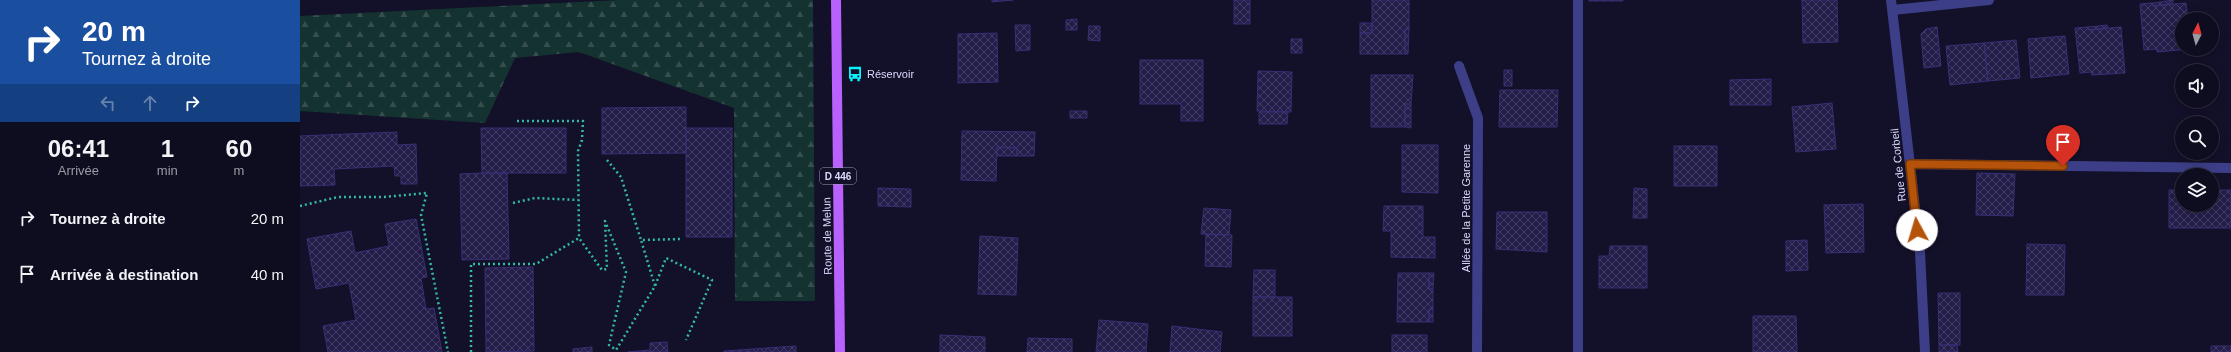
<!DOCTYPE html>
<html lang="fr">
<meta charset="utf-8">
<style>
body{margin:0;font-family:Arial,sans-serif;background:#171528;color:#f1f3f6;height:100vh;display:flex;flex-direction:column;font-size:15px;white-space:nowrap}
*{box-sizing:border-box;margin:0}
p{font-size:13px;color:#9b9ba4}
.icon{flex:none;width:22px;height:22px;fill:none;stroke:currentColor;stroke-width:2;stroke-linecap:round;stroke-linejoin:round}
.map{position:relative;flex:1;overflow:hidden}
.details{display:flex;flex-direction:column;background:#0e0c1f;width:300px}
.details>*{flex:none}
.hud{background:#1a4fa0;color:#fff;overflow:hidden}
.needle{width:26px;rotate:6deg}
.buttons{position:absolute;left:1875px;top:12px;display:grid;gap:8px}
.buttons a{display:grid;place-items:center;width:44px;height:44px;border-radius:50%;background:#0e0c1f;box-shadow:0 2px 10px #0003,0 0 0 1px #2e2c3d;font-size:20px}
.pin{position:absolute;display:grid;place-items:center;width:34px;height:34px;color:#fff;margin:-41px -17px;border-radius:50% 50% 50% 0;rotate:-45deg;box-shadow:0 0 4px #0007}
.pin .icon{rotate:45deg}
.me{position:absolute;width:44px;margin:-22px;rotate:354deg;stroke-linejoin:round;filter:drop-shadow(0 0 3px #0008)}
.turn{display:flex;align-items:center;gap:14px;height:84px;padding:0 16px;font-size:18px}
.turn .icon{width:52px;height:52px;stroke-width:2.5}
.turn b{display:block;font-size:28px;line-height:34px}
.lanes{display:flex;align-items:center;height:38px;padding:0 16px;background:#0003;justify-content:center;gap:20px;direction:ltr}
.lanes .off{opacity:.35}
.eta{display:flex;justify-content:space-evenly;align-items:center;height:68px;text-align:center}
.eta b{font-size:24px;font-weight:700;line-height:28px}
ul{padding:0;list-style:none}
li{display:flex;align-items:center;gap:12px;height:56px;padding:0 16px}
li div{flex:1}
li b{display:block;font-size:15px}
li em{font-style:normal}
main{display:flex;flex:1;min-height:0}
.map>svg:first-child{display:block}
.forest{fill:url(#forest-firs)}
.building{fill:url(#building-cross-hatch);stroke:#382f75}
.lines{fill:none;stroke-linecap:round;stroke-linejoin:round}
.path{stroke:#32b9a8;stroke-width:2.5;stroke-dasharray:2 3;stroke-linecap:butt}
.service{stroke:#3c3f87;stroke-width:10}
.minor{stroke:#3c3f87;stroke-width:10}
.tertiary{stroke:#3c3f87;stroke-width:10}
.primary{stroke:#b861fd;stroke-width:10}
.route-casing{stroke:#753606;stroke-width:10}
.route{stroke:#b45309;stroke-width:7}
.labels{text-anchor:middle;stroke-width:4;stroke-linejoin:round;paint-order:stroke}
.shield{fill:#131029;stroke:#9e9dbe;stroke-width:1}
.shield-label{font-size:10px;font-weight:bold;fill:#dad9fe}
.poi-label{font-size:11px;fill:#dad9fe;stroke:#131029;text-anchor:start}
.street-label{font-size:11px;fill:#dad9fe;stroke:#131029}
</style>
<main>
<section class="details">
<div class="hud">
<div class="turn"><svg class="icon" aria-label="right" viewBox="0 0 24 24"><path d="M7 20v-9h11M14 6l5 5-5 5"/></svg><div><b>20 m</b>Tournez à droite</div></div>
<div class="lanes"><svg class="icon off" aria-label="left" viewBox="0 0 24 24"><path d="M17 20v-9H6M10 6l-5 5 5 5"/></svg><svg class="icon off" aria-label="ahead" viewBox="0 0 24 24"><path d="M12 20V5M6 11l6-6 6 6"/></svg><svg class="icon" aria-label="right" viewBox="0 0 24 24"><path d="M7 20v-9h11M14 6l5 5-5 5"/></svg></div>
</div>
<div class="eta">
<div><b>06:41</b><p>Arrivée</p></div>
<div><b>1</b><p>min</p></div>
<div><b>60</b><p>m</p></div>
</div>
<ul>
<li><svg class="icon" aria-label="right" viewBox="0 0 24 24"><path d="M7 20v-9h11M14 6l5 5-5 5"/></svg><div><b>Tournez à droite</b></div><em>20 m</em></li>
<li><svg class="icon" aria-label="arrive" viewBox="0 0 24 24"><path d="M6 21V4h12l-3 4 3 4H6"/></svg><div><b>Arrivée à destination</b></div><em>40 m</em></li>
</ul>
</section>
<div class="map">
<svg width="1931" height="352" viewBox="0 0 1931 352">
<defs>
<pattern id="forest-firs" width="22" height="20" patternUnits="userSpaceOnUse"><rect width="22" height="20" fill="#14322f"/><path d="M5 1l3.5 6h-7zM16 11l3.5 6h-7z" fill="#364f4e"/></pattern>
<pattern id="building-cross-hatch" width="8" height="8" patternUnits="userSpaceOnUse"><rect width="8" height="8" fill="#231d49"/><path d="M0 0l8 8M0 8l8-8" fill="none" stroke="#423d64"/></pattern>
</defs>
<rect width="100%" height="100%" fill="#131029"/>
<path class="forest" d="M319,0H513L515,301H435L434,108L279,52L215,58L185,123L0,111V16Z"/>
<path class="building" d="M692,0H713L692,2Z
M934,0H950V24H934Z
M1072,0H1109V29H1105V54H1060V33H1072Z
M1289,0H1323V1H1289Z
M1502,0H1537L1538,42L1503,43Z
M1873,0V4L1853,6V3Z
M1853,3V6L1886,3L1888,19H1882V49H1890L1857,52V49L1844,50L1840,4Z
M777,19V30H766V20Z
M1060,23H1072V33H1060Z
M715,25H730V50L716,51Z
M1807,25L1808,28L1789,30L1788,27Z
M789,26H800V41L788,40Z
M1637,27L1641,66L1624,68L1621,34L1626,29Z
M1788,27L1789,30L1821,27L1825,73L1792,75L1791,72L1780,73L1775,28Z
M1105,29H1109L1108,54H1105Z
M697,33L698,82L658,83V34Z
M1765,36L1769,74L1731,78L1728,39Z
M991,39H1002V53H991Z
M1716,40L1720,78L1688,81L1684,43Z
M1684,43L1688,81L1650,85L1646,46Z
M840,60H903V121H881V104H840Z
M1204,70H1212V86H1204Z
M958,71L992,72L991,112L957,111Z
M1071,75H1113L1111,104H1105V127H1071Z
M1471,79V105H1430V80Z
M1200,90H1258L1257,127H1199Z
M1532,103L1536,149L1496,152L1492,107Z
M1105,104H1111V128L1105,127Z
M386,107V153L302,154V108Z
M770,111H787V118H770Z
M959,112H988L987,124H959Z
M181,128H266V173H182Z
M386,128H432V237H386Z
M662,131L735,132L734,156H717V148L697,147L696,181L661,180Z
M97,132V145L116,144L117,184H101V176H95L94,166L34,169L35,185L0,186V136Z
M1102,145H1138V193L1102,192Z
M1374,146H1417V186H1374Z
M697,147L717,148V156H697Z
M182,173H207L209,259L162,260L160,174Z
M1677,173L1715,174L1713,216L1676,215Z
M578,188L611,189V207L578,206Z
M1334,188L1347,189V218H1333Z
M1869,190H1882V205H1912V190H1931V228H1869Z
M1563,204L1564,252L1526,253L1524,205Z
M1084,206H1123V237H1135V258L1091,257V231H1083Z
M904,208L931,210L929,235L901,234Z
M1197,212H1247V252L1196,249Z
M116,219L127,277L121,278L126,309L134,308L142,352H28L23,326L56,320L49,283L16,289L7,239L51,231L55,253L89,246L85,224Z
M906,234L932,235L931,267L905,266Z
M680,236L718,238L716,295L678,294Z
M1507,240L1508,270L1486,271V241Z
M1727,244L1765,245L1764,295H1726Z
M1310,246H1347V288H1299V256H1309Z
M233,267L234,351L186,352L185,268Z
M954,270H975V297H953Z
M1098,273H1129V289H1133V309H1129V322H1097Z
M1129,273H1134L1133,289H1129Z
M1638,293H1660V345H1639Z
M953,297H992V336H953Z
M1129,309H1133V322H1129Z
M1453,316H1496L1497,352H1453Z
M799,320L848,324L846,352H796Z
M872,326L922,332L920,352H870Z
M640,335L685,337V352H640Z
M1092,335H1127V352H1092Z
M728,338L772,339V352H727Z
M367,342L368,352H350V343Z
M1639,345H1657L1658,352H1639Z
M496,346V352H424V351Z
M1911,346H1931V352H1911Z
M292,347V352H273V349Z
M350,350V352H328Z"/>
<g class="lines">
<path class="path" d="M217,121H283L282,140L278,151L279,238
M307,160L321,177L341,240
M213,203L235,198L278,200
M0,206L38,197H84L127,193L121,215L148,352
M355,286L341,240L381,239
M171,352V264H236L279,238L302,270L307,269L305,221L326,272L309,345L316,350L355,286L366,258L412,280L386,340"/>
<path class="service" d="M1278,352V0"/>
<path class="minor" d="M1593,10L1689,0
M1159,66L1178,118L1177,352
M1610,164L1931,168"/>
<path class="tertiary" d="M1591,0L1620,252L1625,352"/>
<path class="primary" d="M536,0L540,352"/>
</g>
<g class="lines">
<g class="route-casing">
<path id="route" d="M1617,230L1610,164L1763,166"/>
</g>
<use href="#route" class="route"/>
</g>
<defs>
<g id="bus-bare" transform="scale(1.2)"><path d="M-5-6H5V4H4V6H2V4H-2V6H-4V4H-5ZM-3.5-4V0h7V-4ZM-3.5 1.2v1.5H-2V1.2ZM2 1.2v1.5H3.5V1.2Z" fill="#07f4fc" stroke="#131029" stroke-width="2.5" paint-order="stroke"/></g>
</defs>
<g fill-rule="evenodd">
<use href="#bus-bare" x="555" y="74"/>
</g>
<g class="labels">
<rect class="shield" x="520" y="168" width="36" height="16" rx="3"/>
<g class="shield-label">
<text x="538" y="180">D 446</text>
</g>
<g class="poi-label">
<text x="567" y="78">Réservoir</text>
</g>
<g class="street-label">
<text transform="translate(1598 165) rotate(-96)" y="4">Rue de Corbeil</text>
<text transform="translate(1166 208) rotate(-90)" y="4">Allée de la Petite Garenne</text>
<text transform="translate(527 236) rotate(-91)" y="4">Route de Melun</text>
</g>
</g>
</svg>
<div class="buttons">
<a><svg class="needle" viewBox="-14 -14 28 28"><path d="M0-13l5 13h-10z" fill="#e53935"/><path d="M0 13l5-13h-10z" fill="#9b9ba4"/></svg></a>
<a><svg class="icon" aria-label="sound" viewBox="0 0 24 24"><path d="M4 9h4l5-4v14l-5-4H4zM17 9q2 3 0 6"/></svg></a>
<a><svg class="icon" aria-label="search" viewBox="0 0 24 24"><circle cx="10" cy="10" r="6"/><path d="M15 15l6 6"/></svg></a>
<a><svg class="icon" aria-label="layers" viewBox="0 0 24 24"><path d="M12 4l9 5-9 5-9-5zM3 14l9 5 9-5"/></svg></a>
</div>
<div class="pin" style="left:1763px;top:166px;background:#d93025"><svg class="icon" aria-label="arrive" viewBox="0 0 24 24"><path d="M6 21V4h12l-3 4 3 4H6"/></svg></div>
<svg class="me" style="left:1617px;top:230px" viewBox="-20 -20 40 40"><circle r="19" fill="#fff"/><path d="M0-13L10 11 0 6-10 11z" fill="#b45309"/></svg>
</div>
</main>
